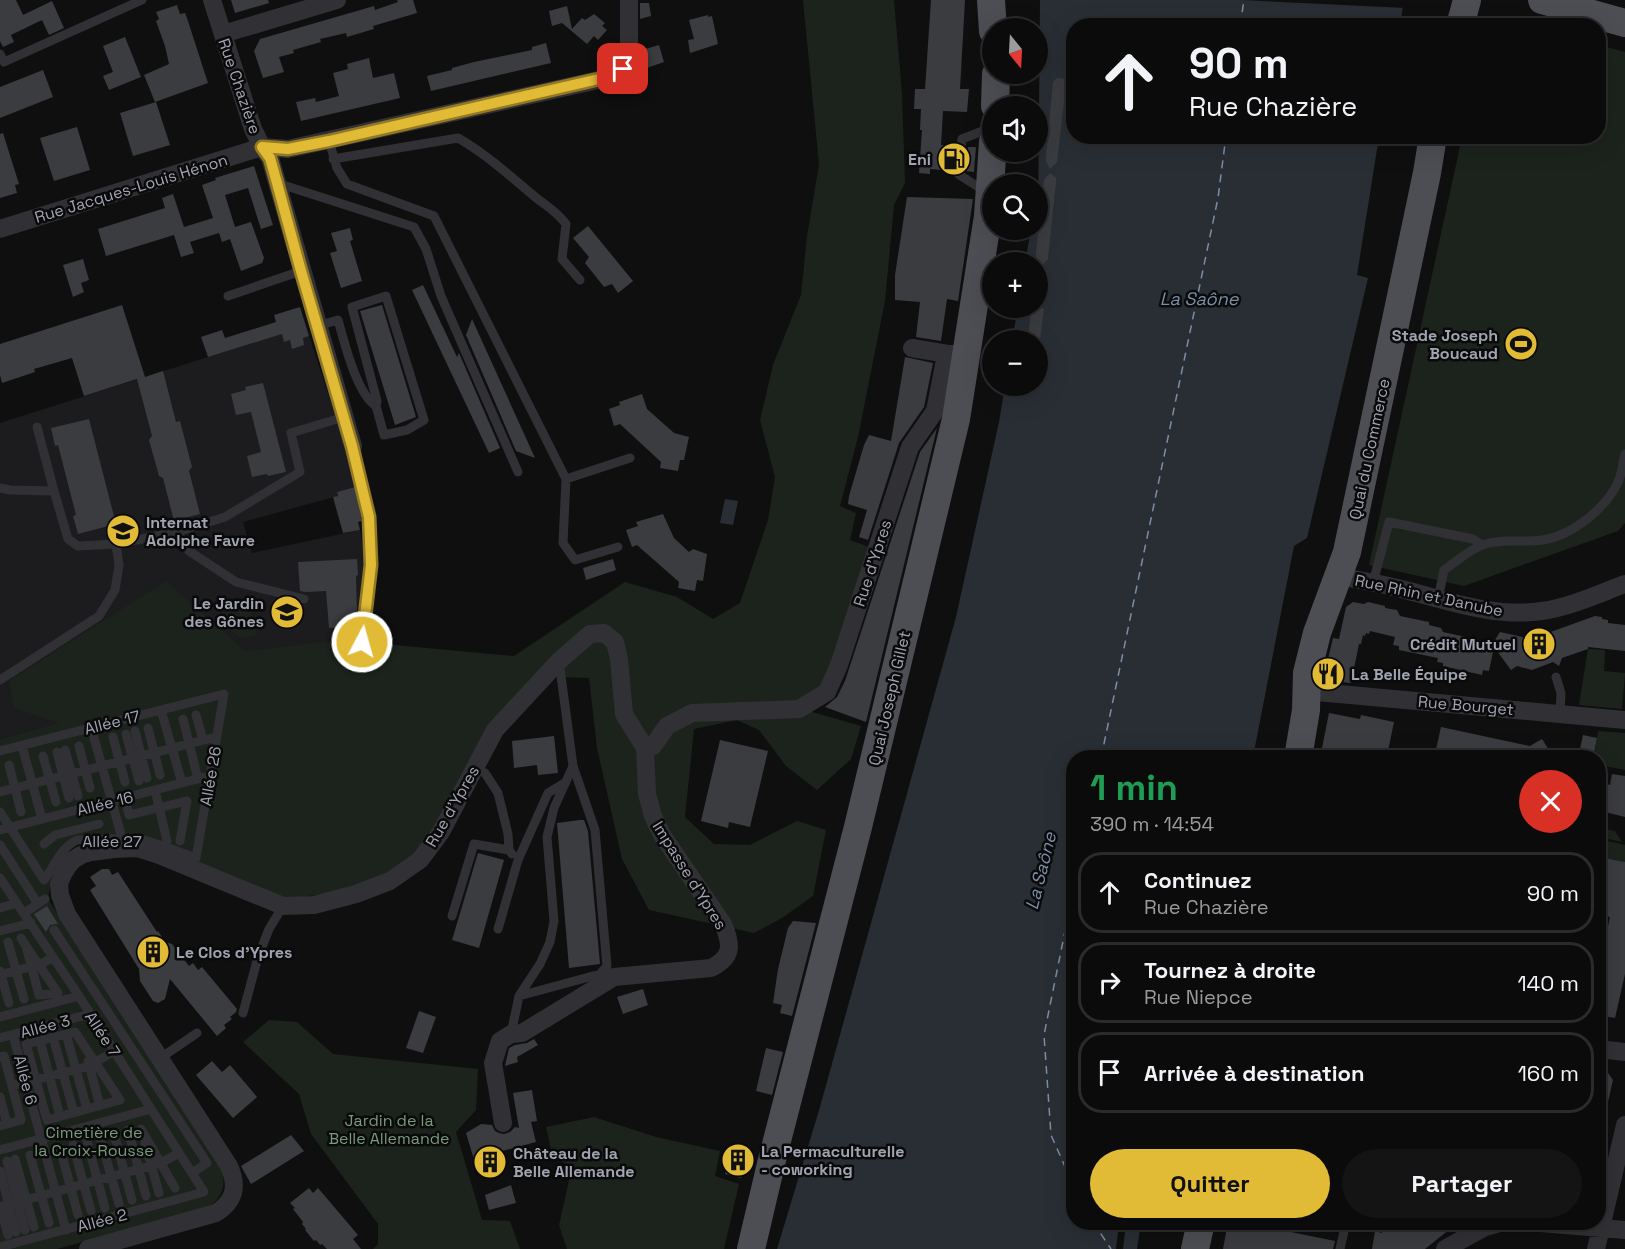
<!DOCTYPE html>
<html lang="fr">
<meta charset="utf-8">
<style>
body{margin:0;font-family:"Space Grotesk",sans-serif;background:#141415;color:#f1f3f6;height:100vh;display:flex;flex-direction:column;font-size:22px;white-space:nowrap}
*{box-sizing:border-box;margin:0}
p{font-size:20px;color:#9a9b9d}
.icon{flex:none;width:33px;height:33px;fill:none;stroke:currentColor;stroke-width:2;stroke-linecap:round;stroke-linejoin:round}
.map{position:relative;flex:1;overflow:hidden}
.panel{position:absolute;left:1066px;top:750px;width:540px;height:480px;display:flex;flex-direction:column;background:#0b0b0c;border-radius:24px;box-shadow:0 6px 24px #0002,0 0 0 2px #2b2b2d}
.panel>*{flex:none}
.guide{position:absolute;left:1066px;top:18px;width:540px;height:126px;border-radius:24px;box-shadow:0 6px 24px #0002,0 0 0 2px #2b2b2d;background:#0b0b0c;color:#f1f3f6;overflow:hidden}
.needle{width:39px;rotate:162deg}
.buttons{position:absolute;left:982px;top:18px;display:grid;gap:12px}
.buttons a{display:grid;place-items:center;width:66px;height:66px;border-radius:50%;background:#0b0b0c;box-shadow:0 6px 24px #0002,0 0 0 2px #2b2b2d;font-size:30px}
.pin{position:absolute;display:grid;place-items:center;width:51px;height:51px;color:#fff;margin:-26px;border-radius:12px;box-shadow:0 3px 9px #0006}
.me{position:absolute;width:66px;margin:-33px;rotate:6deg;stroke-linejoin:round;filter:drop-shadow(0 0 4px #0008)}
.turn{display:flex;align-items:center;gap:21px;height:126px;padding:0 24px;font-size:27px}
.turn .icon{width:78px;height:78px;stroke-width:2.5}
.turn b{display:block;font-size:42px;line-height:51px}
.round{display:grid;place-items:center;flex:none;width:63px;height:63px;border-radius:32px;background:#141415}
.summary{display:flex;align-items:center;justify-content:space-between;height:102px;padding:0 24px}
h1{font-size:36px;font-weight:600;line-height:45px;color:#1e9e55}
.cta{display:flex;gap:12px;margin-top:auto;padding:12px 24px}
.cta a{flex:1;height:69px;border-radius:36px;background:#e1ba36;color:#111;font-size:24px;font-weight:600;line-height:69px;text-align:center}
.cta a+a{background:#141415;color:#f1f3f6}
ul{padding:0;list-style:none}
li{display:flex;align-items:center;gap:18px;height:81px;margin:0 12px 9px;padding:0 12px;border:3px solid #2b2b2d;border-radius:24px}
li div{flex:1}
li b{display:block;font-size:22px}
li em{font-style:normal}
.map>svg:first-child{display:block}
.built{fill:#1c1b1d}
.green{fill:#1c231d}
.water{fill:#292e35}
.pier{fill:#0f0f10}
.lines{fill:none;stroke-linecap:round;stroke-linejoin:round}
.ferry{stroke:#7a8ea9;stroke-width:1.5;stroke-dasharray:8 6;stroke-linecap:butt}
.building{fill:#3b3c40}
.service{stroke:#313135;stroke-width:9}
.minor{stroke:#313135;stroke-width:18}
.primary{stroke:#4d4e54;stroke-width:28}
.route-casing{stroke:#927923;stroke-width:15}
.route{stroke:#e1ba36;stroke-width:10}
.labels{text-anchor:middle;stroke-width:5;stroke-linejoin:round;paint-order:stroke}
.street-label{font-size:16px;fill:#a1a4b0;stroke:#0a0a0b}
.poi-label{font-size:16px;font-weight:bold;fill:#a1a4b0;stroke:#0a0a0b;text-anchor:start}
.park-label{font-size:16px;fill:#7a9a7f;stroke:#0a0a0b}
.water-label{font-size:18px;font-style:italic;fill:#7a8ea9;stroke:#0a0a0b}
</style>
<div class="map">
<svg width="1625" height="1249" viewBox="0 0 1625 1249">
<rect width="100%" height="100%" fill="#0f0f10"/>
<path class="built" d="M306,326L358,486L337,492L338,496L243,522L252,553L360,530L365,558L364,590L356,647L236,677L0,739V423Z"/>
<path class="green" d="M803,0H894L902,94L905,183L894,205L885,301L858,437L840,506L856,513L850,540L869,547L825,683L812,712L861,726L851,759L817,790L786,766L759,730L737,720L694,729L685,817L714,844L750,845L797,821L826,830L813,896L782,918L754,933L649,910L622,859L597,748L589,678L534,676C509,715 484,754 459,792C446,813 432,839 413,856C381,883 326,897 284,898L159,848L77,844L72,847L52,876L48,899L222,1165C225,1184 225,1196 208,1207L57,1249H0V739L59,723L14,708L9,681L166,581L245,651L333,641L362,642L514,656L625,582L677,597L713,619L740,603L768,520L775,477L760,420L773,365L801,295L807,236L819,164Z
M1599,45L1625,52V523L1618,531L1464,586L1369,565L1462,137L1599,136Z
M249,608L254,618L256,635C250,638 246,636 240,638L220,622L229,610Z
M1588,649L1605,650L1604,671L1625,673L1622,709L1579,705Z
M1598,731L1625,733V770L1599,765V758H1594Z
M1599,828L1615,831L1622,842L1599,837Z
M1599,839L1625,845V862L1599,857Z
M269,1020L297,1022L333,1054L478,1069L476,1110L456,1132L482,1220L510,1221L520,1249H373L378,1244V1224L311,1134L299,1094L243,1042Z
M594,1117L656,1137L720,1151L715,1176L739,1184L724,1249H567L559,1225L572,1167L553,1157L546,1127Z"/>
<path class="water" d="M1040,0H1404L1400,25L1074,26V136L1379,137L1357,275L1368,278L1307,538L1294,546L1253,757L1074,758V1222L1141,1223L1137,1249H777L820,1107L956,617L999,422L1005,386H1038V340H1012L1018,308H1038V262H1025L1031,230H1038Z
M725,499L738,501L733,525L720,523Z"/>
<path class="pier" d="M1241,0H1407L1406,8Z
M1119,1223H1126L1123,1249H1116Z"/>
<g class="lines">
<path class="ferry" d="M1240,26L1244,0
M1101,758L1218,198L1226,136
M1074,887L1044,1035L1051,1135L1074,1187
M1093,1222L1111,1249"/>
</g>
<path class="building" d="M0,0H16L23,15L52,1L64,28L49,35L42,20L11,35L14,42L3,47L0,41Z
M231,0H268L269,3L235,13Z
M397,0H413L417,13L373,26L374,29L347,37L346,33L320,39L321,42L293,50L294,53L279,57L284,72L263,78L254,51L260,39L374,6L375,10L398,2Z
M931,0H965L960,89H969L967,112L943,111L941,145L954,146L952,171L930,169V174L919,173L922,130H920L921,109H914L915,89H925Z
M640,3H649L651,16L640,19Z
M177,5L180,14L185,13L187,18L208,83L155,102L144,75L169,64L165,46L156,21L159,19L156,12Z
M567,6L572,29L582,18L585,20L594,14L605,23L602,26L607,30L598,40L594,36L587,44L562,23L552,26L549,11Z
M708,15V17L712,16L718,44L690,53L688,40L694,39L689,20Z
M125,37L141,77L109,90L103,76L113,72L103,46Z
M546,43L551,63L431,91L427,76L452,70V68L474,62L532,50V47Z
M659,45L664,62L647,68L642,50Z
M369,58L373,78L394,73L400,98L301,121L296,102L315,98L316,102L339,96L333,73L348,69L347,64Z
M43,70L53,97L0,118V87Z
M1057,78L1065,79L1066,84L1057,162L1050,169L1046,161V156L1053,82Z
M156,102L170,145L133,156L120,113Z
M77,127L90,170L54,181L40,138Z
M3,133L19,184L15,185L17,193L0,198V134Z
M968,147H976L974,172L965,171Z
M254,166L273,225L261,229L248,188L225,195L235,227L251,222L264,258L262,263L241,271L230,239L222,242L219,233L190,242L194,253L181,257L174,235L106,256L98,229L165,208L162,198L173,194L184,227L213,218L202,185L216,180L215,178Z
M1050,173L1056,178V182L1048,259L1041,266L1036,258V253L1044,180Z
M907,197L973,199L958,301L947,299L941,341L916,337L920,302L895,300V275Z
M588,226L633,281L618,293L612,284L604,287L585,263L589,257L573,238Z
M350,228L353,240L350,241L362,281L341,288L330,253L337,251L331,233Z
M83,259L89,280L81,283L84,292L73,297L63,265Z
M423,285L457,357L459,353L500,448L489,453L412,290Z
M122,305L145,377L163,371L176,422L180,421L192,467L189,471L200,514L174,521L163,478L159,476L149,440L152,436L137,379L84,396L72,358L34,369L35,372L2,383L0,375V344Z
M382,305L416,417L395,425L360,311Z
M300,307L309,336L303,338L304,345L292,349L290,340L284,342L282,334L208,357L201,337L222,330L225,338L276,322L274,315Z
M1031,308H1044L1040,340H1028Z
M472,319L535,458L516,451L466,335Z
M905,357L933,363L924,407L899,443L868,540L859,537L867,510L848,504L849,496L864,445L869,435L891,441Z
M263,383L286,472L268,476L267,474L252,477L247,456L261,452L251,412L236,415L231,394L246,390L245,387Z
M642,394L647,409L674,433L689,437L684,460H680L678,471L660,468L661,462L620,424L614,426L609,409L620,405L619,402Z
M89,419L116,524L78,534L73,516L76,515L58,445L55,446L51,428Z
M937,428L866,722L825,707L837,697L845,681L920,452Z
M355,487L362,521L358,522L360,530L343,533L333,497L338,496L337,492Z
M663,514L674,538L689,552L693,549L707,554L703,581L697,580L695,591L678,588L679,582L637,545L632,547L626,530L638,526L636,522Z
M357,559L358,575L356,576L357,614L347,615V627L329,628L326,591L306,592L300,591L298,562Z
M613,559L616,570L586,580L583,568Z
M1353,602L1364,604L1368,602L1385,606V608L1397,610L1400,616L1429,622V625L1441,628L1443,632L1493,643L1500,632L1531,639L1595,616L1602,617V619L1608,620V623L1625,625V651L1588,647V649L1562,658L1559,666L1553,662L1532,670L1517,666L1511,670L1494,647L1489,671L1483,670L1482,675L1443,666V663L1437,662L1438,658L1399,650V646L1393,645L1395,637L1370,631L1369,634L1366,633L1365,636L1363,635L1361,644H1359L1351,683L1323,680L1333,638L1339,639L1346,607Z
M1329,713L1360,719L1361,715L1394,722L1388,751L1375,749L1362,758H1320Z
M1441,727L1530,746L1542,739L1554,758H1434Z
M1583,735L1597,738L1593,758H1578Z
M554,736L558,773L538,775L537,765L514,768L512,741Z
M720,740L768,751L750,827L729,822L728,828L701,821Z
M1612,774L1625,776V817L1605,812V811L1599,810V782L1610,785Z
M580,820H584L588,831L600,964L569,968L557,823Z
M478,853L504,860L479,948L452,940Z
M1599,857L1625,862V974L1615,1018L1599,1015V967L1610,917L1599,915Z
M102,869H109L112,875L118,872L157,932L158,931L165,942L172,944L189,966L193,963L198,970L202,967L237,1009L236,1012L230,1017L232,1019L224,1025L226,1028L217,1036L170,979L165,999L158,1003L153,1001L140,981L139,969L90,890L96,886L90,877Z
M47,906L58,924L50,925L46,932L34,914Z
M793,921L816,923L792,1016L780,1013L782,1005L773,1003L778,969L788,928Z
M643,989L648,1005L623,1014L617,997Z
M419,1011L436,1017L423,1053L406,1048Z
M534,1039L538,1045L517,1057L518,1062L505,1066L509,1048L515,1045L527,1043Z
M766,1048L783,1052L772,1095L756,1091Z
M1599,1060L1613,1080L1604,1119H1599Z
M212,1061L222,1072L230,1065L257,1097L233,1118L196,1075Z
M532,1090L537,1121L531,1122L536,1142L502,1151L505,1163L478,1173L466,1133L481,1124L492,1125L495,1131L499,1133L504,1134L510,1132L515,1127L519,1128L513,1093Z
M291,1135L304,1151L251,1184L241,1166Z
M731,1149L748,1154L741,1178L725,1174Z
M511,1185L516,1203L489,1210L485,1195Z
M309,1188L313,1193L318,1188L358,1235L353,1239L361,1249H327L322,1244L320,1245L316,1240L314,1241L305,1230L306,1229L302,1224L303,1222L293,1209L295,1208L290,1203Z
M1228,1222H1257V1225L1335,1241L1333,1249H1223Z
M1384,1222H1466L1445,1233L1425,1249H1372L1375,1231L1382,1233Z"/>
<g class="lines">
<path class="service" d="M0,54L4,62L142,0
M329,141L337,168L347,184L434,216L566,479L563,543L575,560L618,547
M333,159L458,138C486,154 509,175 534,196C546,206 555,210 566,224L562,259L580,280
M277,183L414,227L426,249L441,296L518,472
M986,192L958,174L962,139L993,127
M228,296L301,271
M317,326L338,320C344,341 357,395 376,406L377,401L352,307L386,296L424,420L407,430L384,435L376,406
M37,427L54,491
M353,446L369,517L371,565L362,642
M566,479L630,458
M0,488L10,490L54,491L68,539L78,546L116,544L177,532L225,517L300,472L291,433L344,417
M177,532L189,551L236,582L304,599
M1373,583L1389,522L1473,539L1482,545
M1438,599L1444,570C1454,563 1471,549 1482,545C1501,538 1523,543 1542,540C1572,536 1607,508 1619,480C1622,472 1623,462 1625,454
M1556,677L1561,693L1560,714
M0,680L99,616L115,590L119,565L116,544
M161,710L182,783
M196,715L203,740
M183,719L198,779
M91,727L122,838
M148,728L160,775
M135,731L147,778
M126,734L139,781
M113,737L125,782
M22,746L42,819
M79,746L90,788
M65,750L78,796
M0,751L224,694L196,858L160,845L138,838L77,840C60,848 55,866 44,880L0,812
M57,752L69,798
M43,756L56,802
M9,765L21,812
M485,773L498,793L508,834L509,850L512,854
M155,790L167,841L165,846
M0,792L216,737
M125,798L129,815L187,801L180,841
M0,830L209,776
M44,844L55,835L99,824
M0,845L38,904
M0,878L79,996L204,1192L0,1247
M0,908L17,903
M24,913L45,899
M452,916L474,844L509,850
M498,929L518,860L548,793L566,782
M54,930L207,1163L192,1173
M0,931L31,923
M21,938L26,946L58,993L39,995L26,946
M8,942L24,999
M0,971L9,1003
M0,975L41,964L53,957
M519,996L600,974L607,966L595,830L573,766L559,661
M243,1013L258,957L269,929L283,906
M0,1017L79,996
M75,1032L120,1100L47,1120L26,1044Z
M66,1034L87,1109
M511,1034L519,996L540,964L550,942L554,921L547,837L554,808L573,766
M13,1035L66,1230
M53,1037L74,1113
M0,1038L90,1014
M40,1041L60,1116
M0,1057L4,1056L21,1120L0,1126
M159,1059L197,1033
M88,1061L100,1106
M12,1086L89,1066L114,1051
M0,1097L7,1124
M141,1129L175,1188
M128,1130L146,1196
M114,1134L132,1200
M100,1137L119,1204
M87,1141L105,1208
M145,1143L159,1193
M73,1145L91,1211
M60,1148L78,1215
M0,1150L151,1109
M30,1155L49,1223
M15,1159L34,1227
M7,1161L25,1230
M0,1171L16,1232
M0,1206L8,1235
M0,1207L161,1163L179,1153
M1340,1249L1346,1222"/>
<path class="minor" d="M212,0L253,129L262,147L270,158L353,446
M223,34L337,0
M0,229L262,147L288,149L612,77L623,69L629,56V0
M912,348L948,354H957
M1337,576C1360,580 1383,584 1405,590C1449,601 1496,618 1542,611C1570,607 1598,594 1625,584
M1306,691L1625,720
M1599,1049L1625,1052
M503,1123L493,1063L500,1041L511,1034L522,1033L614,977L711,968C733,957 732,945 723,924L662,835L653,816L647,794L645,748
M1529,1222L1625,1230
M88,1249L216,1213C235,1201 238,1186 229,1166L67,914L60,895L59,884L63,874L68,866L73,860L81,855L91,852L114,849L137,848L159,855L283,906L314,905L356,894L390,881L420,860L441,832L495,730L559,661L590,634L604,633L615,642L619,659L624,714L645,748L653,746L667,726L692,713L799,709L827,692L839,665L910,447L935,411L945,360L948,354
M1445,1249L1483,1228L1503,1222
M1596,1249L1625,1125"/>
<path class="primary" d="M991,0L993,31
M1542,0L1625,23
M1460,26L1467,0
M995,106L996,74
M1298,758L1306,710L1307,673L1317,633L1347,552L1427,173L1433,136
M751,1249L771,1164L858,827L956,419L988,216L993,142
M1195,1249L1201,1222"/>
</g>
<g class="lines">
<g class="route-casing">
<path id="route" d="M362,642L371,565L369,517L352,446L301,271L277,183L270,158L262,147L288,149L329,141L612,76L623,69"/>
</g>
<use href="#route" class="route"/>
</g>
<defs>
<g id="fuel-disc" transform="scale(1.725)"><circle r="9.5" fill="#e1ba36" stroke="#0a0a0b"/><path d="M-5.5-6h7V0h2V4h1.3V-2.5L3-4.5l.8-.8L6-3V5H2.5V1h-1V6h-7ZM-4.2-4.7v3.2H.2V-4.7Z" fill="#111"/></g>
<g id="stadium-disc" transform="scale(1.725)"><circle r="9.5" fill="#e1ba36" stroke="#0a0a0b"/><path d="M0-5a6.5 5 0 1 0 0 10a6.5 5 0 1 0 0-10ZM-3.5-1.8h7v3.6h-7Z" fill="#111"/></g>
<g id="school-disc" transform="scale(1.725)"><circle r="9.5" fill="#e1ba36" stroke="#0a0a0b"/><path d="M0-5L7-2L0 1L-7-2ZM-4 1L0 2.5L4 1V4Q0 6-4 4Z" fill="#111"/></g>
<g id="building-disc" transform="scale(1.725)"><circle r="9.5" fill="#e1ba36" stroke="#0a0a0b"/><path d="M-4-6H4V6H1V3H-1V6H-4ZM-2.5-4.3h1.7v1.8h-1.7ZM.8-4.3h1.7v1.8H.8ZM-2.5-1h1.7V.8h-1.7ZM.8-1h1.7V.8H.8Z" fill="#111"/></g>
<g id="restaurant-disc" transform="scale(1.725)"><circle r="9.5" fill="#e1ba36" stroke="#0a0a0b"/><path d="M-5-6h1v4h1v-4h1v4h1v-4h1v5L-1.5 .5V6h-2V.5L-5-1ZM5-6V6H3V1.5H1.5Q1.5-4 5-6Z" fill="#111"/></g>
</defs>
<g fill-rule="evenodd">
<use href="#fuel-disc" x="954" y="159"/>
<use href="#stadium-disc" x="1521" y="344"/>
<use href="#school-disc" x="123" y="531"/>
<use href="#school-disc" x="287" y="612"/>
<use href="#building-disc" x="1539" y="644"/>
<use href="#restaurant-disc" x="1328" y="674"/>
<use href="#building-disc" x="153" y="952"/>
<use href="#building-disc" x="738" y="1160"/>
<use href="#building-disc" x="490" y="1162"/>
</g>
<g class="labels">
<g class="street-label">
<text transform="translate(240 86) rotate(71)" y="6">Rue Chazière</text>
<text transform="translate(131 188) rotate(-17)" y="6">Rue Jacques-Louis Hénon</text>
<text transform="translate(1369 449) rotate(-78)" y="6">Quai du Commerce</text>
<text transform="translate(872 563) rotate(-72)" y="6">Rue d'Ypres</text>
<text transform="translate(1429 595) rotate(12)" y="6">Rue Rhin et Danube</text>
<text transform="translate(889 698) rotate(-77)" y="6">Quai Joseph Gillet</text>
<text transform="translate(1466 705) rotate(5)" y="6">Rue Bourget</text>
<text transform="translate(112 722) rotate(-14)" y="6">Allée 17</text>
<text transform="translate(210 776) rotate(-80)" y="6">Allée 26</text>
<text transform="translate(105 803) rotate(-14)" y="6">Allée 16</text>
<text transform="translate(452 806) rotate(-60)" y="6">Rue d'Ypres</text>
<text x="112" y="847">Allée 27</text>
<text transform="translate(690 875) rotate(58)" y="6">Impasse d'Ypres</text>
<text transform="translate(45 1026) rotate(-15)" y="6">Allée 3</text>
<text transform="translate(103 1034) rotate(57)" y="6">Allée 7</text>
<text transform="translate(26 1080) rotate(75)" y="6">Allée 6</text>
<text transform="translate(102 1220) rotate(-15)" y="6">Allée 2</text>
</g>
<g class="poi-label">
<text x="931" y="165" text-anchor="end">Eni</text>
<text x="1498" y="341" text-anchor="end">Stade Joseph<tspan x="1498" dy="18">Boucaud</tspan></text>
<text x="146" y="528">Internat<tspan x="146" dy="18">Adolphe Favre</tspan></text>
<text x="264" y="609" text-anchor="end">Le Jardin<tspan x="264" dy="18">des Gônes</tspan></text>
<text x="1516" y="650" text-anchor="end">Crédit Mutuel</text>
<text x="1351" y="680">La Belle Équipe</text>
<text x="176" y="958">Le Clos d'Ypres</text>
<text x="761" y="1157">La Permaculturelle<tspan x="761" dy="18">- coworking</tspan></text>
<text x="513" y="1159">Château de la<tspan x="513" dy="18">Belle Allemande</tspan></text>
</g>
<g class="park-label">
<text x="389" y="1126">Jardin de la<tspan x="389" dy="18">Belle Allemande</tspan></text>
<text x="94" y="1138">Cimetière de<tspan x="94" dy="18">la Croix-Rousse</tspan></text>
</g>
<g class="water-label">
<text x="1199" y="305">La Saône</text>
<text transform="translate(1041 871) rotate(-76)" y="6">La Saône</text>
</g>
</g>
</svg>
<div class="buttons">
<a><svg class="needle" viewBox="-14 -14 28 28"><path d="M0-13l5 13h-10z" fill="#e53935"/><path d="M0 13l5-13h-10z" fill="#9a9b9d"/></svg></a>
<a><svg class="icon" aria-label="sound" viewBox="0 0 24 24"><path d="M4 9h4l5-4v14l-5-4H4zM17 9q2 3 0 6"/></svg></a>
<a><svg class="icon" aria-label="search" viewBox="0 0 24 24"><circle cx="10" cy="10" r="6"/><path d="M15 15l6 6"/></svg></a>
<a>+</a>
<a>−</a>
</div>
<div class="pin" style="left:623px;top:69px;background:#d93025"><svg class="icon" aria-label="arrive" viewBox="0 0 24 24"><path d="M6 21V4h12l-3 4 3 4H6"/></svg></div>
<svg class="me" style="left:362px;top:642px" viewBox="-20 -20 40 40"><circle r="17" fill="#e1ba36" stroke="#fff" stroke-width="3"/><path d="M0-11L8 9 0 5-8 9z" fill="#fff"/></svg>
<div class="guide">
<div class="turn"><svg class="icon" aria-label="ahead" viewBox="0 0 24 24"><path d="M12 20V5M6 11l6-6 6 6"/></svg><div><b>90 m</b>Rue Chazière</div></div>
</div>
<section class="panel">
<div class="summary"><div><h1>1 min</h1><p>390 m · 14:54</p></div><a class="round" style="background:#d93025;color:#fff"><svg class="icon" aria-label="close" viewBox="0 0 24 24"><path d="M6 6l12 12M18 6L6 18"/></svg></a></div>
<ul>
<li><svg class="icon" aria-label="ahead" viewBox="0 0 24 24"><path d="M12 20V5M6 11l6-6 6 6"/></svg><div><b>Continuez</b><p>Rue Chazière</p></div><em>90 m</em></li>
<li><svg class="icon" aria-label="right" viewBox="0 0 24 24"><path d="M7 20v-9h11M14 6l5 5-5 5"/></svg><div><b>Tournez à droite</b><p>Rue Niepce</p></div><em>140 m</em></li>
<li><svg class="icon" aria-label="arrive" viewBox="0 0 24 24"><path d="M6 21V4h12l-3 4 3 4H6"/></svg><div><b>Arrivée à destination</b></div><em>160 m</em></li>
</ul>
<div class="cta"><a>Quitter</a><a>Partager</a></div>
</section>
</div>
